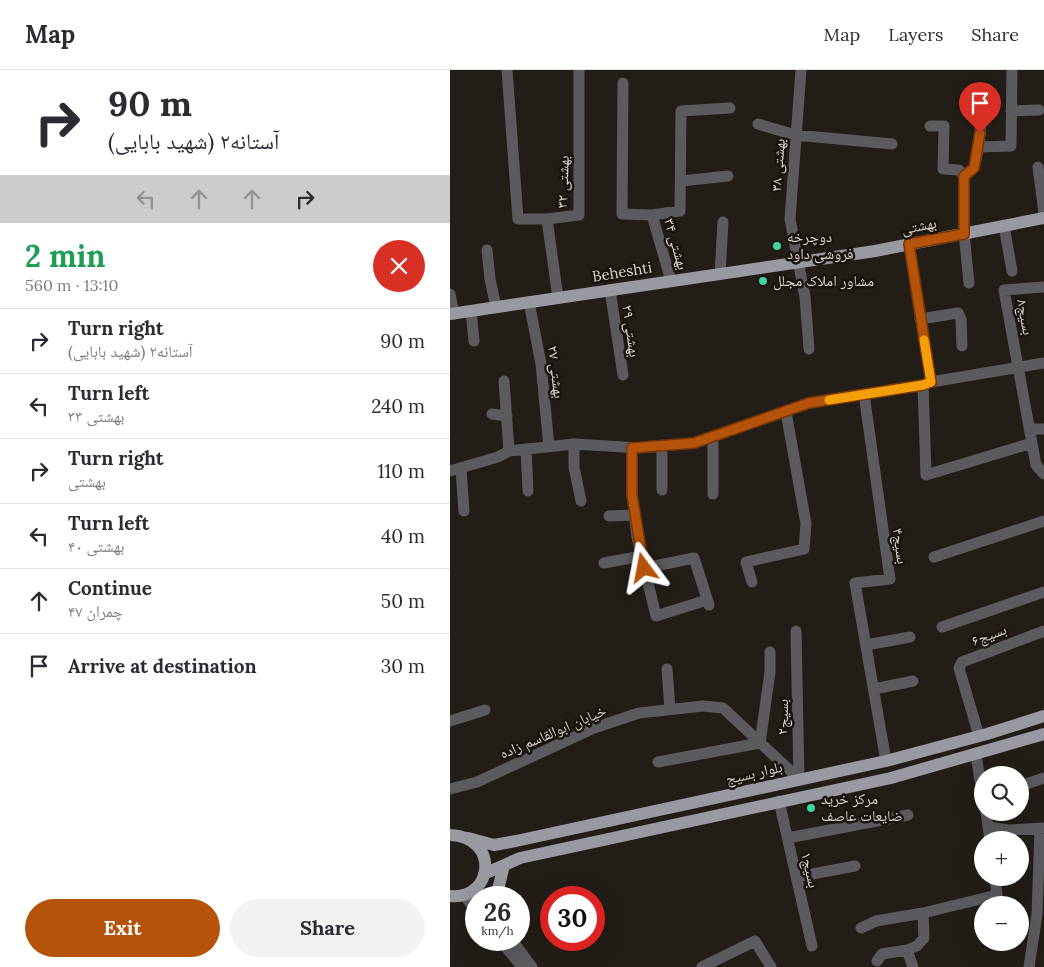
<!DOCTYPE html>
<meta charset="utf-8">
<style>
body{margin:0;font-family:Lora,"Noto Naskh Arabic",serif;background:#f2f2f3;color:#2b2b33;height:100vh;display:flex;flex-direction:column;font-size:19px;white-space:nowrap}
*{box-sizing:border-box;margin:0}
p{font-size:16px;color:#7c7c81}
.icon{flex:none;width:28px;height:28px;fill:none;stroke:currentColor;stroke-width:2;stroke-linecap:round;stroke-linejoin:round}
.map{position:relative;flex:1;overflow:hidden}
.drawer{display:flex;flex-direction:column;background:#fff;width:450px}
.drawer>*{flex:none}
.top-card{background:#fff;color:#2b2b33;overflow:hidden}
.fabs{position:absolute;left:524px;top:696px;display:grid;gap:10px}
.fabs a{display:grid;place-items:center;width:55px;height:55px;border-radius:50%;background:#fff;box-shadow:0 5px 20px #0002;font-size:25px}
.speed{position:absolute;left:15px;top:816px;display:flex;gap:10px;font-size:25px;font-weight:700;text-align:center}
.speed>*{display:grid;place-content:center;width:65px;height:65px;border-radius:50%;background:#fff;box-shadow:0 5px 20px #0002;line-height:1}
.speed small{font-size:12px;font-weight:400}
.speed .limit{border:8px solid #d22;background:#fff;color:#111}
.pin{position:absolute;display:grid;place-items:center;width:42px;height:42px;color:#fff;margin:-51px -21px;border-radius:50% 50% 50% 0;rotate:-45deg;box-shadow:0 0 5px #0007}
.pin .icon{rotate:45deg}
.me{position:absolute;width:55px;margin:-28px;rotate:347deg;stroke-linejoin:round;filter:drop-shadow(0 0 4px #0008)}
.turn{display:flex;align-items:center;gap:18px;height:105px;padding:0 25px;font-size:22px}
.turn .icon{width:65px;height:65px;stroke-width:2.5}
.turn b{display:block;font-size:35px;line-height:42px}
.lanes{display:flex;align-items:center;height:48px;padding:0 25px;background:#0003;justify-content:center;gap:25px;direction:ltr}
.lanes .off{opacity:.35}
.round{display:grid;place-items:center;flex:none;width:52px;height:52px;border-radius:26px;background:#f2f2f3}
.headline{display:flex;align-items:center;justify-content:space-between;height:85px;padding:0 25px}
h1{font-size:30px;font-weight:800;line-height:38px;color:#1e9e55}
.button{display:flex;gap:10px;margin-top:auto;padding:10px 25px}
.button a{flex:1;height:58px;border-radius:30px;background:#b45309;color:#fff;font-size:20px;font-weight:800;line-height:58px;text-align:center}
.button a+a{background:#f2f2f3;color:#2b2b33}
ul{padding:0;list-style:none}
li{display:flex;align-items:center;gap:15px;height:65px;padding:0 25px;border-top:1px solid #e1e1e2}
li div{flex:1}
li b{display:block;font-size:19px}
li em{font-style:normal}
header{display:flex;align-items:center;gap:30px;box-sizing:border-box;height:70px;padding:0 25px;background:#fff;border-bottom:1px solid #e1e1e2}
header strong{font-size:24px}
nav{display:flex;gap:28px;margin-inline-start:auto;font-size:18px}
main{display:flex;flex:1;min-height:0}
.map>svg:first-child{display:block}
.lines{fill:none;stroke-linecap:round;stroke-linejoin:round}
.minor{stroke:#5b5b5f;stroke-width:11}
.major{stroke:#9899a1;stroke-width:12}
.route-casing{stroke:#753606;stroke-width:12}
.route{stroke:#b45309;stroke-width:9}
.slow{stroke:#f59e0b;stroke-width:9}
.poi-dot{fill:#3ed4a3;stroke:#1a140e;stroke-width:2}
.labels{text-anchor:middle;stroke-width:5;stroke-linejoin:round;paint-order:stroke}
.street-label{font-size:15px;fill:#dbd6d2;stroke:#1a140e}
.poi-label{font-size:15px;fill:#dbd6d2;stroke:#1a140e;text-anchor:start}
</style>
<header>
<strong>Map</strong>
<nav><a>Map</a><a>Layers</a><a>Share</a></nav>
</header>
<main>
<section class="drawer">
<div class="top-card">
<div class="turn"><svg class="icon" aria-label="right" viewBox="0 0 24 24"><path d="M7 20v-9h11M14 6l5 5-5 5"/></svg><div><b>90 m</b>آستانه۲ (شهید بابایی)</div></div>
<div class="lanes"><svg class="icon off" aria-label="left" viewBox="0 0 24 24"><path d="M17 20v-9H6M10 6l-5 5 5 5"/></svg><svg class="icon off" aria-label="ahead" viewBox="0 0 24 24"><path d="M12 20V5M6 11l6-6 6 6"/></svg><svg class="icon off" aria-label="ahead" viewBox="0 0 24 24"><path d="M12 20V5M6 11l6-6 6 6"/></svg><svg class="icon" aria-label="right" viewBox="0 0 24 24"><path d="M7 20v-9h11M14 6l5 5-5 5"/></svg></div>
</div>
<div class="headline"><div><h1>2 min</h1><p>560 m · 13:10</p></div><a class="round" style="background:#d93025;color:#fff"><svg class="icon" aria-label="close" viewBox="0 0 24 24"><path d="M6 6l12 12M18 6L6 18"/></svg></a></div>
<ul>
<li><svg class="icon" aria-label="right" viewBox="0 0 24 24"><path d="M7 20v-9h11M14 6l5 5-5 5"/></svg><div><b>Turn right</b><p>آستانه۲ (شهید بابایی)</p></div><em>90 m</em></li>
<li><svg class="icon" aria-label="left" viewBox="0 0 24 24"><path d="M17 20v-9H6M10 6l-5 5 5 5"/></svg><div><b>Turn left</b><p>بهشتی ۳۳</p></div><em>240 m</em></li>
<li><svg class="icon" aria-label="right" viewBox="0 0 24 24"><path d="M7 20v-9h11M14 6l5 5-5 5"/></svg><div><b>Turn right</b><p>بهشتی</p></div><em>110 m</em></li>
<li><svg class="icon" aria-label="left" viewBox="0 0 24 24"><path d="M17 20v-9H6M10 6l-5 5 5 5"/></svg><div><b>Turn left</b><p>بهشتی ۴۰</p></div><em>40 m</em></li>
<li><svg class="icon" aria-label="ahead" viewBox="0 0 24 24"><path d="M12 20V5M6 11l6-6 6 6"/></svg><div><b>Continue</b><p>چمران ۴۷</p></div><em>50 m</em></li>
<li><svg class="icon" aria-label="arrive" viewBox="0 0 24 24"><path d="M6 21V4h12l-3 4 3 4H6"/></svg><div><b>Arrive at destination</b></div><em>30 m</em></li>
</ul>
<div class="button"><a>Exit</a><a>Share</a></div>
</section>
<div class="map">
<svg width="594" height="897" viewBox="0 0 594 897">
<rect width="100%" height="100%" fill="#231d17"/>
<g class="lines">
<path class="minor" d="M57,0L68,149H97
M351,0L340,149L355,227L359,279
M173,13L172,144L202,145L230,141L231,41L280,38
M561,41L589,40
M308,54L345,65L442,74
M480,56H494L493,99L509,100L514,106
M529,77L532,36
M588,97L594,143
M231,111L278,106
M202,145L221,211
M554,156L562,201
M459,174L481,312
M37,180L40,209L46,237
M270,204L273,152
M519,213L514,163V106L524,98L529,77L561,76L562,0
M594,217L554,220L586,395L594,404
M160,220L173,305
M0,224L4,244
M108,228L97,149L129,145V0
M79,232L91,294L99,377
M21,241L24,271
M470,249L508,243L511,249L512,276
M54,311L59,381
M473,315L476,405L582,373
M414,324L440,509L405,513L436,691
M42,344L57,346
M580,359H594
M124,374V397L131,431
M212,376V420
M182,378V425L187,467L206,546L257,530
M76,379L78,421
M11,399L14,441
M0,401L48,387L59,381L124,374L190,378L244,373L359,333L473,315L481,312L594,293
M263,424V366
M159,446L184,445
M484,487L594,451
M154,493L192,486
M195,498L244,488L259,535
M302,512L296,492L354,479L356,454L336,342
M492,557L594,522
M416,575L460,567
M217,599L220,639
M424,619L463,611
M0,651L35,640
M529,666L509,598L512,592L594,561
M310,673L320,602V582
M526,685L532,723
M208,692L310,673
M570,716L594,708
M0,719L27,712L144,658L189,643L253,636L273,638L349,709L346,561
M329,731L362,876
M536,742L540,770
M539,757L558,760L594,758
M338,768L458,745
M346,807L405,796
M14,825L26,840
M411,858L426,851L473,843
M50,870L72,897
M62,870L82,897
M427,891L432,884L457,880
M252,897L305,871L321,897
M463,897L457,880L467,876L474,868L473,843L547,825L545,808
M579,897L587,844L590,759"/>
<path class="major" d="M0,244L425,181L594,148
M0,765C50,767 44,830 0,826
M18,768L44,775L66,771L436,691L537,664L594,646
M34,804L70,788L441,708L594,664
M46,828L54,795"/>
</g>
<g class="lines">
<g class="route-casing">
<path id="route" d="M194,498L182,425V378L244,373L359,333L473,315L481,312L459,174L514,164V106L524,98L530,63"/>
</g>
<use href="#route" class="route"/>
<path class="slow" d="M379,330L473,315L481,312L474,270"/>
</g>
<g class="poi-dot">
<circle cx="327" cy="176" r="5"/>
<circle cx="313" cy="211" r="5"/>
<circle cx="361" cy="738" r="5"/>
</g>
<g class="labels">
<g class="street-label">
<text transform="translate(328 95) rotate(-86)" y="5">بهشتی ۳۸</text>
<text transform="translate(113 112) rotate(-88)" y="5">بهشتی ۳۲</text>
<text transform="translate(469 156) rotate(-11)" y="5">بهشتی</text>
<text transform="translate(226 174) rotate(74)" y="5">بهشتی ۳۴</text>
<text transform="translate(172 202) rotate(-9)" y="5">Beheshti</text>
<text transform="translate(575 247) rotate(79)" y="5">بسیج۸</text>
<text transform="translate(181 261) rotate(82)" y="5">بهشتی ۲۹</text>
<text transform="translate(106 302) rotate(83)" y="5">بهشتی ۲۷</text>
<text transform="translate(450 476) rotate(82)" y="5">بسیج۴</text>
<text transform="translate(539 565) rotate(-21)" y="5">بسیج۶</text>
<text transform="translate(333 647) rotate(-90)" y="5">بسیج۲</text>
<text transform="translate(103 662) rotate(-23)" y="5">خیابان ابوالقاسم زاده</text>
<text transform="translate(304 703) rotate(-13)" y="5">بلوار بسیج</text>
<text transform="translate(360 800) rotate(77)" y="5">بسیج۱</text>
</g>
<g class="poi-label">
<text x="337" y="172">دوچرخه<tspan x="337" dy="17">فروشی داود</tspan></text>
<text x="323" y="216">مشاور املاک مجلل</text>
<text x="371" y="734">مرکز خرید<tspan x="371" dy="17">ضایعات عاصف</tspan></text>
</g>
</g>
</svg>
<div class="fabs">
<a><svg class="icon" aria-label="search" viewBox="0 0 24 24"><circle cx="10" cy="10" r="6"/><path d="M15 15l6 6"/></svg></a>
<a>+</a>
<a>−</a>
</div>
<div class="speed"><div>26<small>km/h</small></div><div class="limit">30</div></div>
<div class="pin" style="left:530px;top:63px;background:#d93025"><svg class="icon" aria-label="arrive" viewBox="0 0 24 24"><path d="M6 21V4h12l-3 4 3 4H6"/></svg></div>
<svg class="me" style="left:194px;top:498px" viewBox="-20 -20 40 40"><path d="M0-17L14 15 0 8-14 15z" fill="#b45309" stroke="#fff" stroke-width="4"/></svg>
</div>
</main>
